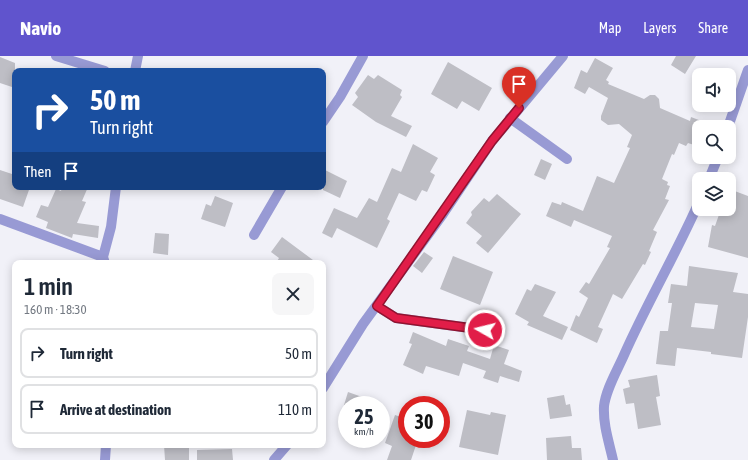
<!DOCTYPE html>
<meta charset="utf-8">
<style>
body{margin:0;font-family:"Asap Condensed",sans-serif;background:#f6f6f7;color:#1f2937;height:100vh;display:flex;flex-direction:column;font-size:15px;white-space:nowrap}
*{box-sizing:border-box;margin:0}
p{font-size:13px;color:#747a83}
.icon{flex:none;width:22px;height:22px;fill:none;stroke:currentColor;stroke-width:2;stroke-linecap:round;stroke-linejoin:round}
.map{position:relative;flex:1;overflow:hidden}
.panel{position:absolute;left:12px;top:204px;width:314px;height:188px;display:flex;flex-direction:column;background:#fff;border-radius:8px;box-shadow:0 2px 10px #0003}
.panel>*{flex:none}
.banner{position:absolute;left:12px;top:12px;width:314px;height:122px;border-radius:8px;box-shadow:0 2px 10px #0003;background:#1a4fa0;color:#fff;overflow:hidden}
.tools{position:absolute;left:692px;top:12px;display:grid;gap:8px}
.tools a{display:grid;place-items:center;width:44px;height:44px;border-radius:8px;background:#fff;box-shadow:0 2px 10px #0003;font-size:20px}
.speed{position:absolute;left:338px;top:340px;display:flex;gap:8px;font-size:20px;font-weight:700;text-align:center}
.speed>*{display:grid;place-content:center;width:52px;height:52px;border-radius:50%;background:#fff;box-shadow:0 2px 10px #0003;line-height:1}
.speed small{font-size:10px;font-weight:400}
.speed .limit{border:6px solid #d22;background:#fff;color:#111}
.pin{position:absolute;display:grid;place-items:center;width:34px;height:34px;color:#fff;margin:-41px -17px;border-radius:50% 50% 50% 0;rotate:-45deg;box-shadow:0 0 4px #0007}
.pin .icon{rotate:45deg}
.me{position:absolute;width:44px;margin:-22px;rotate:278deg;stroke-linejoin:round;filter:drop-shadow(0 0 3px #0008)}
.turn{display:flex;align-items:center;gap:14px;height:84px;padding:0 12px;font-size:18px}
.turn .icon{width:52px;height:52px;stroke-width:2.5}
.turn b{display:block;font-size:28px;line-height:34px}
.then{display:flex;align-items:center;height:38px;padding:0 12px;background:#0003;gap:8px;font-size:15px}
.round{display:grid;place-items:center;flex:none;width:42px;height:42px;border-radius:8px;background:#f6f6f7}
.overview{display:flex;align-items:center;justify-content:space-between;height:68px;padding:0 12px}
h1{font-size:24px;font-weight:600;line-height:30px}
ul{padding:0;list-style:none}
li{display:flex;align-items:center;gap:12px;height:50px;margin:0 8px 6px;padding:0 4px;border:2px solid #e0e1e3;border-radius:8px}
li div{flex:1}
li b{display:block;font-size:15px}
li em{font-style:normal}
header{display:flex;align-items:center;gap:24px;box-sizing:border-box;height:56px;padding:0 20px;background:#6054cd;color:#fff}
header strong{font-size:19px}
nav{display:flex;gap:22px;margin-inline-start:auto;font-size:14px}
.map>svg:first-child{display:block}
.building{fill:#bebec5;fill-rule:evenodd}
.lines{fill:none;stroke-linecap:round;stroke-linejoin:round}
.minor{stroke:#989ad4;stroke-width:10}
.route-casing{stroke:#92132f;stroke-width:10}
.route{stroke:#e11d48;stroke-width:7}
</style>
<header>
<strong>Navio</strong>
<nav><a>Map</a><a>Layers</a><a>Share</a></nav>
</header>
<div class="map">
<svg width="748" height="404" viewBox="0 0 748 404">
<rect width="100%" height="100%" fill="#f1f1f8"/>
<path class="building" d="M676,0H696L685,18L671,9Z
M0,1L15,7V32L0,27Z
M595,2L613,12L606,24L609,26L608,28L644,43L650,39H655L659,43L660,52L690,65L691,61L704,66L701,71H699V77L694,89L688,87L686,90L679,87L674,99L672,98L662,123L668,126L667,129L670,130L665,143L669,144L653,174L657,176L649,195L651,196L645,209L643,208L622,243L613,238L598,271L603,273L597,287L570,274L576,259L579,261L588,242L579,236L586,226L589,228L610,192L607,191L612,180L574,164L571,171L546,160L552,146L561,149L562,146L583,155L597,120L614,127L630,92L627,91L632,79L619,68L608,69L601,64V60L608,42L589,31L585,38L574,32L581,14L587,17Z
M448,6L492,32L479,55L462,45L457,53L431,38Z
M368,19L374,23L378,19L402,34L400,39L402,41L391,60L412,70L406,81L376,66L352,49L358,41L355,37Z
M413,88L438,102L430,116L435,119L427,136L422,134L416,145L399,137L387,163L390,165L377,192L337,172L332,182L322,177L334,152L357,162L369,142L377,146L392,112L401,116Z
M541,103L552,108L545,124L534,119Z
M323,113L347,125L340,142L323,134Z
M0,114L15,119V131H30L23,151L0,143Z
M62,131H88L82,145L86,146L77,167L99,170L98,182L73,178L72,182L46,172L48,166L36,161L41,149L48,151L56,133L61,135Z
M732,134L748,140V202L708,191L712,169L715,170L721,153H729V143Z
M497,138L521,158L488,197L476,187L482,180L466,167L472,159L471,156L484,142L489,146Z
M215,140L233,147L225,171L201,163L206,148L211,150Z
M155,177L169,178L168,199L153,197Z
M282,181L317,207H276L279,202L271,196Z
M424,196L433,202L422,217L413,210Z
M453,200L493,216L480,249L440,233Z
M689,210L738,217L733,236L748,238V261L742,302L711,298V296L677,292L675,310L656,308L660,275H668L672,247H668L671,228L687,230ZM695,247L718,249L714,273L691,271Z
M535,228L556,236L543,260L568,271L562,284L527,269L529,266L515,258L527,233L531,235Z
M413,276L446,290L448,283L469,290L467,295L490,303L494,289L509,294L504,308L522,315L519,326L500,320L498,327L483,322L486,315L463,307L459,320L426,310L423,318L403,309L412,288L409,287Z
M657,319L660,340L656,341L661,369L638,373L634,347L626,348L623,333L630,331L628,324Z
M348,336L379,347V349H344Z
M564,339L566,349L570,348L572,360L550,363L547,342Z
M467,354L490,359L491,356L506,359L498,399L459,391Z
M395,359L407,363V383H418L411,404H387L392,390L385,387Z
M571,380L572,392H581L582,404H547L546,382Z
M164,389H189V404H165Z
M232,393L233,404H197V394Z"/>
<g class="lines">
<path class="minor" d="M56,0L105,15
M135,15L138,0
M510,62L567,103
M323,66L340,41L363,0
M728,71L748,14
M709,123L718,101
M0,163L103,201
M254,179L282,131
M105,207L103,201L111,171L116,131
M377,250L396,262L485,274
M323,332L363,268L443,158L492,85L563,0
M105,404L106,389
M274,404L287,389
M613,404C609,386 603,369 604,350C606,333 617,315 624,299C647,247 676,198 699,146"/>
</g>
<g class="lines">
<g class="route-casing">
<path id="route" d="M485,274L396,262L377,250L492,85L519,52"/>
</g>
<use href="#route" class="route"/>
</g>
</svg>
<div class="tools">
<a><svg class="icon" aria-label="sound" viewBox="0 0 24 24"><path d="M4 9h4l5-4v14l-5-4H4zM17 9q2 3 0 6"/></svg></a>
<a><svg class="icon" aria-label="search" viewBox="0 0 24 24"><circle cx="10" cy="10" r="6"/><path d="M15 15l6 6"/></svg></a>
<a><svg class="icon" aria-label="layers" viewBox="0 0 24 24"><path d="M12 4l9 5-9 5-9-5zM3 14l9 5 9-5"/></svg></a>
</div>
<div class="speed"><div>25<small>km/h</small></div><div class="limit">30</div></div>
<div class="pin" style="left:519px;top:52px;background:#d93025"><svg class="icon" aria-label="arrive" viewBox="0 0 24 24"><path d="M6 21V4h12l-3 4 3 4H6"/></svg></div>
<svg class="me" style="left:485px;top:274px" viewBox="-20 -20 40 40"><circle r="17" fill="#e11d48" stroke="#fff" stroke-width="3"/><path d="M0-11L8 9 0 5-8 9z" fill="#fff"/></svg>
<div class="banner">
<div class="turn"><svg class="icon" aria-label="right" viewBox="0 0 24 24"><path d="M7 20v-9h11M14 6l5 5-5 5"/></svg><div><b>50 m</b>Turn right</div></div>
<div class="then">Then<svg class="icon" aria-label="arrive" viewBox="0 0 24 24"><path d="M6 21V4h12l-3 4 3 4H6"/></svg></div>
</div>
<section class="panel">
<div class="overview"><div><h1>1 min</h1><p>160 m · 18:30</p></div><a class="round"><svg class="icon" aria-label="close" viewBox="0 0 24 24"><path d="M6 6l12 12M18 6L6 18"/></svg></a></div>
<ul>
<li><svg class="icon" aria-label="right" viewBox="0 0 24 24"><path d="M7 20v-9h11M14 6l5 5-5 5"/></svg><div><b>Turn right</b></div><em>50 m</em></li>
<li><svg class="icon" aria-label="arrive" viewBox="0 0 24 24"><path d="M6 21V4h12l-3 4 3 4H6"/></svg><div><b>Arrive at destination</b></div><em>110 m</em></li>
</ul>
</section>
</div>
